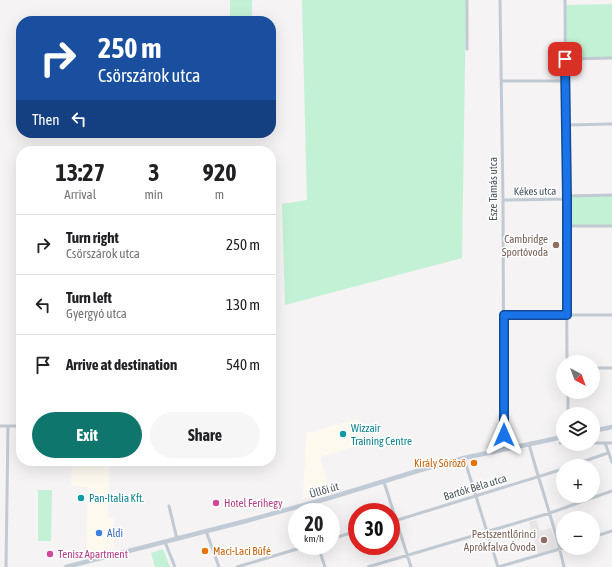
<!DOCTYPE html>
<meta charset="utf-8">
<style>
body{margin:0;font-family:"Asap Condensed",sans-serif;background:#f6f6f6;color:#202124;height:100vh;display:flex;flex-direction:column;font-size:15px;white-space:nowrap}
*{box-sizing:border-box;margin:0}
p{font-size:13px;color:#757577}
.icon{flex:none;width:22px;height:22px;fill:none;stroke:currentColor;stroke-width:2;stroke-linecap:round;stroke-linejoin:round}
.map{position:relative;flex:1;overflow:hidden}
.sheet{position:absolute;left:16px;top:146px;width:260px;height:320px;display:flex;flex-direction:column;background:#fff;border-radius:16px;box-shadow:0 4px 16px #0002}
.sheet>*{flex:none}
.guide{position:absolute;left:16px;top:16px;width:260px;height:122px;border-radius:16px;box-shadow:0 4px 16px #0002;background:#1a4fa0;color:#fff;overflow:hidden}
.needle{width:26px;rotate:139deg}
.tools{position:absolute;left:556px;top:355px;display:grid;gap:8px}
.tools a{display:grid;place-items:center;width:44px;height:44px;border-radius:50%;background:#fff;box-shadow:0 4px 16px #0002;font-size:20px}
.speed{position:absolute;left:288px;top:503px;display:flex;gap:8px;font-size:20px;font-weight:700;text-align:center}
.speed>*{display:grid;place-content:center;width:52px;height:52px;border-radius:50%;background:#fff;box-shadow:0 4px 16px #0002;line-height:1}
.speed small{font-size:10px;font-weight:400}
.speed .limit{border:6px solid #d22;background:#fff;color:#111}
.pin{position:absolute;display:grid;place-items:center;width:34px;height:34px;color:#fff;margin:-17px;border-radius:8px;box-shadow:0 2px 6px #0006}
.me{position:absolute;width:44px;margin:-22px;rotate:0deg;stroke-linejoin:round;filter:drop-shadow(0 0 3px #0008)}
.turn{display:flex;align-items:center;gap:14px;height:84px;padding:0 16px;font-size:18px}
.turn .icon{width:52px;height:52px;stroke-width:2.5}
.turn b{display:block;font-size:28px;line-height:34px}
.then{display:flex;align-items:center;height:38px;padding:0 16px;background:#0003;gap:8px;font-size:15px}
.eta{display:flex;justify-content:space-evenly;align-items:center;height:68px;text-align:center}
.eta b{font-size:24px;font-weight:700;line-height:28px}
.primary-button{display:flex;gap:8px;margin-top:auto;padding:8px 16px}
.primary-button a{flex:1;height:46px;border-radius:24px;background:#0f766e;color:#fff;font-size:16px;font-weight:700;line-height:46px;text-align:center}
.primary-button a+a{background:#f6f6f6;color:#202124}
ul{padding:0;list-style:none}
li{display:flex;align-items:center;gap:12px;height:60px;padding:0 16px;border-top:1px solid #e0e0e0}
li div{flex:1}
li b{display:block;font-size:15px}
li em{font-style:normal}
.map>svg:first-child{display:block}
.commercial{fill:#fdf9ef}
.education{fill:#e6e4e5}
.green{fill:#c3f1d5}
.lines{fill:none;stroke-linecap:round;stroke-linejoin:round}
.minor{stroke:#c1cad2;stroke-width:3}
.secondary{stroke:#c1cbd6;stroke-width:4.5}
.route-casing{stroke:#114b97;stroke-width:10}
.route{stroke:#1a73e8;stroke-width:7}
.education-dot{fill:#8d6e63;stroke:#fff;stroke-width:1.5}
.culture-dot{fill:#0f9aa8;stroke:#fff;stroke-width:1.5}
.food-dot{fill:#e8710a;stroke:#fff;stroke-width:1.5}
.hotel-dot{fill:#d1479c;stroke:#fff;stroke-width:1.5}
.shop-dot{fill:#3f7fe0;stroke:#fff;stroke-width:1.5}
.labels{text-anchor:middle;stroke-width:3;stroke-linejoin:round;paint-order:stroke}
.street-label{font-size:11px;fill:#4a5661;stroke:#fff}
.education-label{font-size:11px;fill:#785e54;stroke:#fff;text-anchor:end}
.culture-label{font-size:11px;fill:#0d838f;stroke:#fff;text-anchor:start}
.food-label{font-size:11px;fill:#c56008;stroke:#fff;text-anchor:end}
.hotel-label{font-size:11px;fill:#b23c85;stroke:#fff;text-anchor:start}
.shop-label{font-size:11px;fill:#366cbe;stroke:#fff;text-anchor:start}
</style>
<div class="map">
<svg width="612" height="567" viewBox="0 0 612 567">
<rect width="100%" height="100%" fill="#f5f3f3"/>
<path class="commercial" d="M358,419L365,444L320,457L329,489L325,490L323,494L303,499L306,433Z
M72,461H109L108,517L114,518V548L86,555L88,487L71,486Z"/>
<path class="education" d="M536,520L540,531L551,528L557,548L538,554L529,522Z"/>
<path class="green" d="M230,0H252V21H237V17H230Z
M302,0H466L462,258L285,305L282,204L307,200Z
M612,4V58L565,59V5Z
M612,195V226H567V196Z
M38,490H52L51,541H38Z
M163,549L170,567H155L151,553Z"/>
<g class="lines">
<path class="minor" d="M467,0V49
M500,0L503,200L504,449
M565,0L567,362
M565,59L612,58
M502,81H565
M566,125L612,124
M567,196L612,195
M503,200L567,199
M567,226H612
M504,315H612
M593,368H612
M568,392V414
M0,426H21
M560,443H563
M593,443H612
M605,443L612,462
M529,444C540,485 555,526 564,567
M464,458L498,567
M570,466L608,453
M384,482L411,567
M307,505L309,512
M169,506L177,539
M391,522L563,469
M206,531L219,567
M593,537L612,531
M331,539L357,531
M165,542L175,567
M318,546L325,567
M6,567L8,426
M237,567L307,546
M368,567L550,513L612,491
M498,567L563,548"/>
<path class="secondary" d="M593,431L612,427
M66,567L246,521L329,498L424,469L464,458L563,437"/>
</g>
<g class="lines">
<g class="route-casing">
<path id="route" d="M504,435V315H567V199L565,59"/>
</g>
<use href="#route" class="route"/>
</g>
<g class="education-dot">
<circle cx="556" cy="245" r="4"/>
<circle cx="544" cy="540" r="4"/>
</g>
<g class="culture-dot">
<circle cx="343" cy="434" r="4"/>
<circle cx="81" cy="498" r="4"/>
</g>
<g class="food-dot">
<circle cx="474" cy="463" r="4"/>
<circle cx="205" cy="551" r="4"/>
</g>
<g class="hotel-dot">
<circle cx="216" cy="503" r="4"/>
<circle cx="50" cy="554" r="4"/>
</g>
<circle class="shop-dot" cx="99" cy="533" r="4"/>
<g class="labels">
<g class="street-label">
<text transform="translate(493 189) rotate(-90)" y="4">Esze Tamás utca</text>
<text transform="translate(535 191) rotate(-1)" y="4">Kékes utca</text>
<text transform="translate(475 487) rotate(-17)" y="4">Bartók Béla utca</text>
<text transform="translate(324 490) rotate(-16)" y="4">Üllői út</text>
</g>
<g class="education-label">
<text x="548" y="243">Cambridge<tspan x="548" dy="13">Sportóvoda</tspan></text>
<text x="536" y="538">Pestszentlőrinci<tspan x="536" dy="13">Aprókfalva Óvoda</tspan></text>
</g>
<g class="culture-label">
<text x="351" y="432">Wizzair<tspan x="351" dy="13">Training Centre</tspan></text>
<text x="89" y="502">Pan-Italia Kft.</text>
</g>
<g class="food-label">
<text x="466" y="467">Király Söröző</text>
<text x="213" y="555" text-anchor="start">Maci-Laci Büfé</text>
</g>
<g class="hotel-label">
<text x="224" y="507">Hotel Ferihegy</text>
<text x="58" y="558">Tenisz Apartment</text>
</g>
<g class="shop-label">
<text x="107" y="537">Aldi</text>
</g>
</g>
</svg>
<div class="tools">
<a><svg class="needle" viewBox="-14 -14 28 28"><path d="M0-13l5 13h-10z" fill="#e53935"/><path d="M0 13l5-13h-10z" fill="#757577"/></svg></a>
<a><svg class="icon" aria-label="layers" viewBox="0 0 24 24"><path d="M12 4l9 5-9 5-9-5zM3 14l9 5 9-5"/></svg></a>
<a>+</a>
<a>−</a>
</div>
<div class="speed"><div>20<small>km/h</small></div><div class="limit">30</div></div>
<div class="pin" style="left:565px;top:59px;background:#d93025"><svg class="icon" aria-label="arrive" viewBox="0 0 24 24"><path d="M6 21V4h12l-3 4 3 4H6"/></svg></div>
<svg class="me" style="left:504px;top:435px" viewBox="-20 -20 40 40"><path d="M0-17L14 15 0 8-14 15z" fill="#1a73e8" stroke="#fff" stroke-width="4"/></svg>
<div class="guide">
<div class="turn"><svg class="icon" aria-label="right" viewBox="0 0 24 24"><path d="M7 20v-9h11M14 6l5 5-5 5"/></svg><div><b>250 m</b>Csörszárok utca</div></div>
<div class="then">Then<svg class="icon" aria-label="left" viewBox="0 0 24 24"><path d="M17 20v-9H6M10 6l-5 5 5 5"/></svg></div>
</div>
<section class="sheet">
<div class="eta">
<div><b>13:27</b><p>Arrival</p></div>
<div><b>3</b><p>min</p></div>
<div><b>920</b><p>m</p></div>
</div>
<ul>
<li><svg class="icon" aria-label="right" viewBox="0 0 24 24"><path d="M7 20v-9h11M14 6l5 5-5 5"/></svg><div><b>Turn right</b><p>Csörszárok utca</p></div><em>250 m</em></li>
<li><svg class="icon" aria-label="left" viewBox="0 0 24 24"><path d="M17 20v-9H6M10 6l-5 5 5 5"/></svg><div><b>Turn left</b><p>Gyergyó utca</p></div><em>130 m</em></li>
<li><svg class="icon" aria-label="arrive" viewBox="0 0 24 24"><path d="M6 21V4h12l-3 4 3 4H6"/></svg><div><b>Arrive at destination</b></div><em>540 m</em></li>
</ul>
<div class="primary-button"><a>Exit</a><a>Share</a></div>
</section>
</div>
